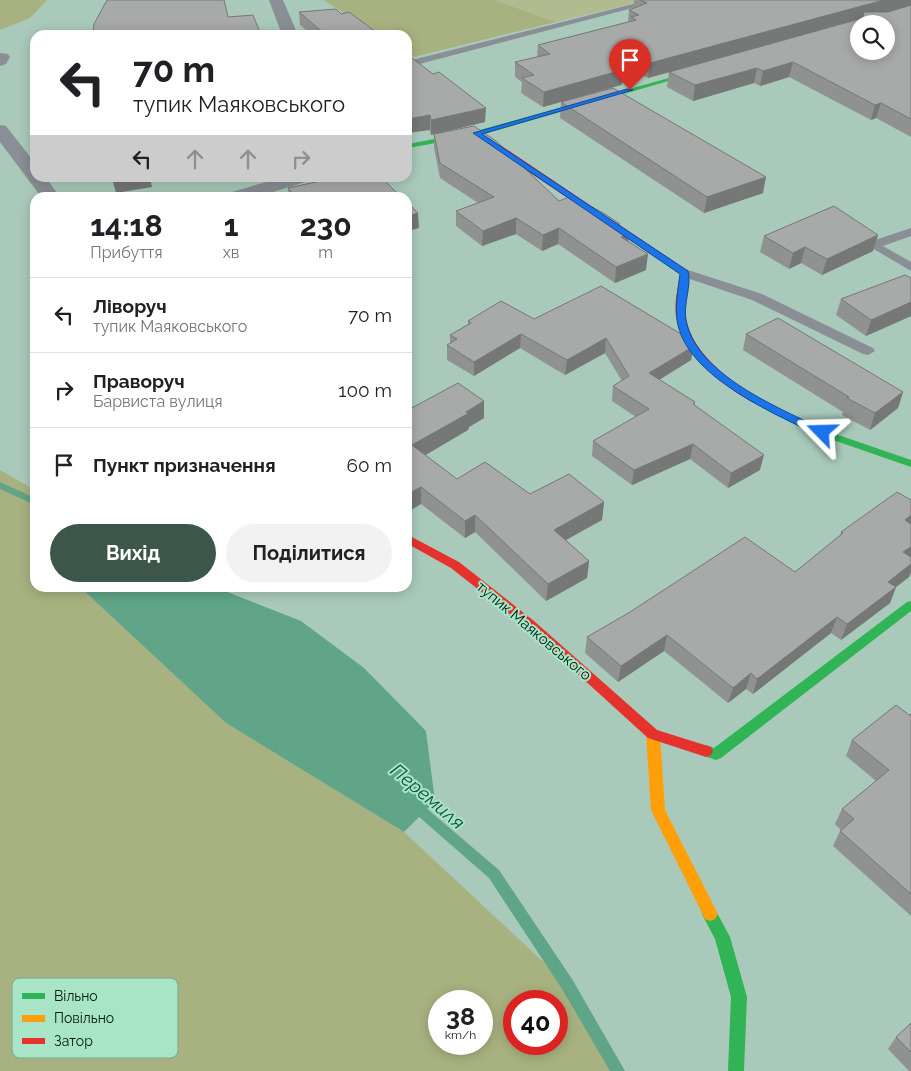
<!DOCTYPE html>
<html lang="uk">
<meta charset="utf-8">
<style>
body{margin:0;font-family:Raleway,sans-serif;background:#f2f2f2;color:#202124;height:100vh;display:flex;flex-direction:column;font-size:19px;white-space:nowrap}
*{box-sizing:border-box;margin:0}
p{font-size:16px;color:#757577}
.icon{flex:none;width:28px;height:28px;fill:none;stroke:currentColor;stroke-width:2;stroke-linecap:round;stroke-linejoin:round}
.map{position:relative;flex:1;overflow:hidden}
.side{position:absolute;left:30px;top:192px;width:382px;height:400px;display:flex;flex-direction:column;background:#fff;border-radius:15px;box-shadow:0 2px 12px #0003}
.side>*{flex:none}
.top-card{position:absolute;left:30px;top:30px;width:382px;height:152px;border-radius:15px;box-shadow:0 2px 12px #0003;background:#fff;color:#202124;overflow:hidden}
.fabs{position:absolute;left:850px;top:15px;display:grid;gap:10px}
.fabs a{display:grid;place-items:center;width:45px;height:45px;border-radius:50%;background:#fff;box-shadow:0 2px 12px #0003;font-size:25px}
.speed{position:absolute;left:428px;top:990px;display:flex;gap:10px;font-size:25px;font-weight:700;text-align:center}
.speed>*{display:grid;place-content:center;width:65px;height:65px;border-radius:50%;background:#fff;box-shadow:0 2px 12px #0003;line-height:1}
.speed small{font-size:12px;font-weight:400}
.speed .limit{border:8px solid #d22;background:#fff;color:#111}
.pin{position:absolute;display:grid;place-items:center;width:42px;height:42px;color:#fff;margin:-51px -21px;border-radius:50% 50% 50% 0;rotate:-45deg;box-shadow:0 0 5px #0007}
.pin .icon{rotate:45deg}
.me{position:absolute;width:55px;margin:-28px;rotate:292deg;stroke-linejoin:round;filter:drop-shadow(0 0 4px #0008)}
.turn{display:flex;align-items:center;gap:18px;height:105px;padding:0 20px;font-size:22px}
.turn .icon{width:65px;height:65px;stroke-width:2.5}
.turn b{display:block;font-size:35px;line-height:42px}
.lanes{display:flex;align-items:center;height:48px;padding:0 20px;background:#0003;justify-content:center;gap:25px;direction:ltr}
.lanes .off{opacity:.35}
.eta{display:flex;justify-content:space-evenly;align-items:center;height:85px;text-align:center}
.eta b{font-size:30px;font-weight:700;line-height:35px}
.cta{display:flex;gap:10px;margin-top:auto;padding:10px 20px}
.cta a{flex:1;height:58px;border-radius:30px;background:#3c564a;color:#fff;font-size:20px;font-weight:700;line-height:58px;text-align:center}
.cta a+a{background:#f2f2f2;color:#202124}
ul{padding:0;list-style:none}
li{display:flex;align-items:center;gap:15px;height:75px;padding:0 20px;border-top:1px solid #e0e0e0}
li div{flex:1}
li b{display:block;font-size:19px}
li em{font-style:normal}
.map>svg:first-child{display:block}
.green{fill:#b0bb90}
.forest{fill:#a8b280;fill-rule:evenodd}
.water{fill:#60a587}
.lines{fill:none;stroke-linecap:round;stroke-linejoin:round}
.stream{fill:#60a587;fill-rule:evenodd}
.lane{fill:#8a8e95;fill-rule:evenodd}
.street{fill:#8a8e95;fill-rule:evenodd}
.fast{fill:#30b455;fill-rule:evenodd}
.slow{fill:#ff9f0a;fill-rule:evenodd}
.jam{fill:#e5322d;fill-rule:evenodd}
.wall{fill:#909292}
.shaded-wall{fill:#767777}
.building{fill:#a8aaaa;stroke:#767777;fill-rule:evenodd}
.route{fill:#1a73e8;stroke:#114b97}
.labels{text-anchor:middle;stroke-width:4;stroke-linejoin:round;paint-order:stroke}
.street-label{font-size:15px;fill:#02180e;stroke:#a8e5c7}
.near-water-label{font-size:19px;font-style:italic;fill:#0f533a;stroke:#a8e5c7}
.key{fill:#a8e5c7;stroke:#76a890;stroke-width:1}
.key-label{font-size:14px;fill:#02180e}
</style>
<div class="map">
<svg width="911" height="1071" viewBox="0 0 911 1071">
<rect width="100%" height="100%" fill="#a9caba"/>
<path class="green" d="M494,0H648L556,22Z"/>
<path class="forest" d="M0,0H47L30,18L0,30Z
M323,0H494L556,22L414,57L408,53V35H379Z
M0,470L35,490V588H81L226,723L404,832L567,984L618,1071H0ZM439,1001H481V1044H439ZM514,1001H556V1044H514Z"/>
<path class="water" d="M81,588H217L301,621L364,668L426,731L435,801L404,832L226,723Z"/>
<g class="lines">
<path class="stream" d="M0,482L35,498V505L0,489Z
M414,800L418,801L499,870L572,979L625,1071H610L562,989L489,878L410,809L408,805L410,801Z"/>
<path class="lane" d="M649,0H663L408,67V61Z
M911,228V236L883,246L911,262V271L867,245L869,242Z
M685,269L762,294L873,348L875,351L868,355L863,354L752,300L681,276L679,273L681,270Z"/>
<path class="street" d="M269,0H283L298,35H282Z
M0,53L8,54L10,57L6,64L0,66Z
M0,125L6,126L35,163V178H46L61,198H42L0,142Z
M280,178H307L305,182L254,198H223L225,194Z"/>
<path class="fast" d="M702,69L707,70L480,135L408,148V144L476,131Z
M753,396L818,428L911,460V467L810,432L750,401L748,399Z
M911,601V611L721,758L716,760L701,755L699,751L701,747L706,745L714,748L907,602Z
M710,907L715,909L730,937L747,997L744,1071H728L731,997L715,939L702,914L705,909Z"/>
<path class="slow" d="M653,729L658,730L660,734L665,810L718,914L715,919L710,921L705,919L651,810L646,734L648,730Z"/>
<path class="jam" d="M481,136H487L688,271C691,282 685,297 685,310C687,349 726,378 756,397L758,399L756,401H750C719,382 683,354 676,316C674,302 678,287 681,274L481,140Z
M408,535L459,562L534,621L657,730L711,747L713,751L711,755L706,757L648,738L526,627L451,568L408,544Z"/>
</g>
<path class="wall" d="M634,0H911V137L876,118L871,120L789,77L760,86L754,83L693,101L667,87L669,72L684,68L648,78L630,69L621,85L543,107L521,93L522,82L515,77V62L537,57L538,45L628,22L629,10L634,8Z
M299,12L341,14L380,35H312L300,25Z
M408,55L485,122L441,132L559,201L620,224L619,228L646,270L615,283L558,244L542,251L516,234L482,246L456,226V211L478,203L440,178L434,148V134L431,135Z
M561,102L763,193L704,213L560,118Z
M288,188L296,198H289Z
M878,235L873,251L822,275L801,263L789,269L760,252L764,236Z
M911,278V316L866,336L836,315L841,299Z
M534,319L694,346L691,360L659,380L695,402V405L760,470L728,488L690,459L632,485L592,456L593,441L636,417L612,401L613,386L622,381L605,353L565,375L520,348L474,376L447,360V345L450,343V335L468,324V321Z
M746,334L903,392L898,408L870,430L842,415L843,412L743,350Z
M408,410L484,418L469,427L468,430L425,455L457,479L530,494L604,502L602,520L566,540L589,561L587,578L546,601L475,532L465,538L421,504L409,511L408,510Z
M911,500V572L909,577L896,587L890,603L841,640L831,633L753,694L746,689L728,703L664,651L618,682L585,653L587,637L795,572L840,536L841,532Z
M911,714V916L833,846L840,831L841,830L835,824L842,809L876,781L846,756L852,740Z
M911,1023V1071H909L888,1049L896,1037Z"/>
<path class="shaded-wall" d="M884,0H911V6L648,78L650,63Z
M632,54L630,69L621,85L543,107L544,92Z
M793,62L789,77L760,86L763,71Z
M757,68L754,83L693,101L695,85Z
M881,103L876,118L871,120L875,105Z
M486,108L485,122L431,135V120Z
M430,115V130L408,133V119Z
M766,177L763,193L704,213L707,197Z
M112,178H150L152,187L116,193Z
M418,213L419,228L408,231V216Z
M516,218V234L482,246L483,231Z
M559,228L558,244L542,251L543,235Z
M629,234L627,250L621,237Z
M878,235L873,251L822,275L827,259Z
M805,247L801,263L789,269L793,253Z
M648,254L646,270L615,283L616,267Z
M911,302V316L866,336L871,320Z
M521,334L520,348L474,376V362Z
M606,338L605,353L565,375L567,360Z
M694,346L691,360L646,388L649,373Z
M903,392L898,408L870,430L875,413Z
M484,401V418L469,427L468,430L412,463V445Z
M693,444L690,459L632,485L634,470Z
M764,455L760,470L728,488L731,473Z
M421,487V504L409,511L408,494Z
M604,502L602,520L553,547L554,530Z
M475,515V532L465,538V521Z
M911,515V526L905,520Z
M911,547V558L903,552Z
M589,561L587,578L546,601L548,584Z
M911,564V572L909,577L887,594L896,587L890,603L841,640L847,624L888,582Z
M837,617L831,633L753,694L757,679Z
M667,635L664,651L618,682L621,666Z
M751,673L746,689L728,703L733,688Z"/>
<path class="building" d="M107,0H224L228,17L253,15L261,35H93L94,24Z
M640,0H884L650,63L632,54L622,70L544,92L522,78L534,75L515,62L550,54L538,45L636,20L631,17L639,15L629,10L647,3Z
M911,5V119L881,103L875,105L793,62L763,71L757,68L695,85L669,72L863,18L864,12H888ZM859,24H886V51H859Z
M336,9L341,14L349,12L380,35H326L299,12Z
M408,55L433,74L439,72L486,108L431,120L430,115L408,119Z
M613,88L766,177L707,197L561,102Z
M474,126L496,141L559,201L572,196L605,214L620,224L616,225L629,234L621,237L648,254L616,267L559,228L543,235L516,218L483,231L456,211L494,197L440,163L434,134Z
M334,178H382L402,198H296L288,188Z
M408,203L418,213L408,216Z
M834,206L878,235L827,259L805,247L793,253L764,236Z
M905,275L911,278V302L871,320L841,299Z
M601,286L686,337L694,346L649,373L695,402L693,404L764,455L731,473L693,444L634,470L593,441L649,409L613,386L629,376L606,338L567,360L521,334L474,362L447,345L457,339L450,335L471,323L468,321L501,301L534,319Z
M778,318L903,392L875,413L847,398L849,397L746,334Z
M458,383L484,401L466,412L469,413L412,445L457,479L485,462L530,494L569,474L604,502L554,530L589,561L548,584L475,515L465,521L421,487L408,494V410Z
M897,492L911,500V515L905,520L911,524V547L903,552L911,557V564L888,582L896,587L847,624L837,617L757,679L751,673L733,688L667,635L621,666L587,637L630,612L745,537L795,572L843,533L841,532Z
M896,705L909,715L911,714V894L840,831L854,819L842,809L889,770L852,740Z
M911,1023V1052L896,1037Z"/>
<path class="route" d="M627,89L633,90L482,134L688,271C692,284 683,305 686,320C696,375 781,409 825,430L827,432L825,435H818C773,413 685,376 677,320C675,305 678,289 680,274L473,133Z"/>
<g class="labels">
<g class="street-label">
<text transform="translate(534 631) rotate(40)" y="5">тупик Маяковського</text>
</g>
<g class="near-water-label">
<text transform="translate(428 796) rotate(40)" y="7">Перемиля</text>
</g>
</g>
<rect x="12" y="978" width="166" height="80" rx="8" class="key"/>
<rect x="22" y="993" width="23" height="6" fill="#30b455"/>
<rect x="22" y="1015" width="23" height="7" fill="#ff9f0a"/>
<rect x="22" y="1038" width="23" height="6" fill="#e5322d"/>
<g class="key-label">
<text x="54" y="1001">Вільно</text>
<text x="54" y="1023">Повільно</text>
<text x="54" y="1046">Затор</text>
</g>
</svg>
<div class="fabs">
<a><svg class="icon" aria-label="search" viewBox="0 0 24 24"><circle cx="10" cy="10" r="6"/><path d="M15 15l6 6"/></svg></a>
</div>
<div class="speed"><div>38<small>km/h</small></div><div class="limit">40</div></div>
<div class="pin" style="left:630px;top:90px;background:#d93025"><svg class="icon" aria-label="arrive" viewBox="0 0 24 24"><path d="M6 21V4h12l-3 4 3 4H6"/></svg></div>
<svg class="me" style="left:822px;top:432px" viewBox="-20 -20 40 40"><path d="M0-17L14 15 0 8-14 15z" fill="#1a73e8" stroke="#fff" stroke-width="4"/></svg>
<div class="top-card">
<div class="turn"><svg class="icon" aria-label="left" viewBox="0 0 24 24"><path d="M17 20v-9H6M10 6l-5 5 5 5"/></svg><div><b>70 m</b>тупик Маяковського</div></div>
<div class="lanes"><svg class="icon" aria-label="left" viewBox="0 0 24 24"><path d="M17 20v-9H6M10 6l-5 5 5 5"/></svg><svg class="icon off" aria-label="ahead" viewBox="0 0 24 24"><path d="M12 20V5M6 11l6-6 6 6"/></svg><svg class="icon off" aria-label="ahead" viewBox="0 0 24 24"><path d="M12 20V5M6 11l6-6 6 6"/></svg><svg class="icon off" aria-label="right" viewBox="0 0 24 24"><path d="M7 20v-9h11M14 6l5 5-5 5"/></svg></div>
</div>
<section class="side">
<div class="eta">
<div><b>14:18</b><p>Прибуття</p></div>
<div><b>1</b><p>хв</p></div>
<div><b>230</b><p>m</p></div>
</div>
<ul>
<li><svg class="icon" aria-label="left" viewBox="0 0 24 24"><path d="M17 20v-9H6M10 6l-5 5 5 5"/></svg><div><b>Ліворуч</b><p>тупик Маяковського</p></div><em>70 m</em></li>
<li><svg class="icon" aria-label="right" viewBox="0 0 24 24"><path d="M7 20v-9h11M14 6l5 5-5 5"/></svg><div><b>Праворуч</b><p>Барвиста вулиця</p></div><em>100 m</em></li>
<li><svg class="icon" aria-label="arrive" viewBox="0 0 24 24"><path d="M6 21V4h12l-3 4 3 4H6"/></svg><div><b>Пункт призначення</b></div><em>60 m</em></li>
</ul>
<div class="cta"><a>Вихід</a><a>Поділитися</a></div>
</section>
</div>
